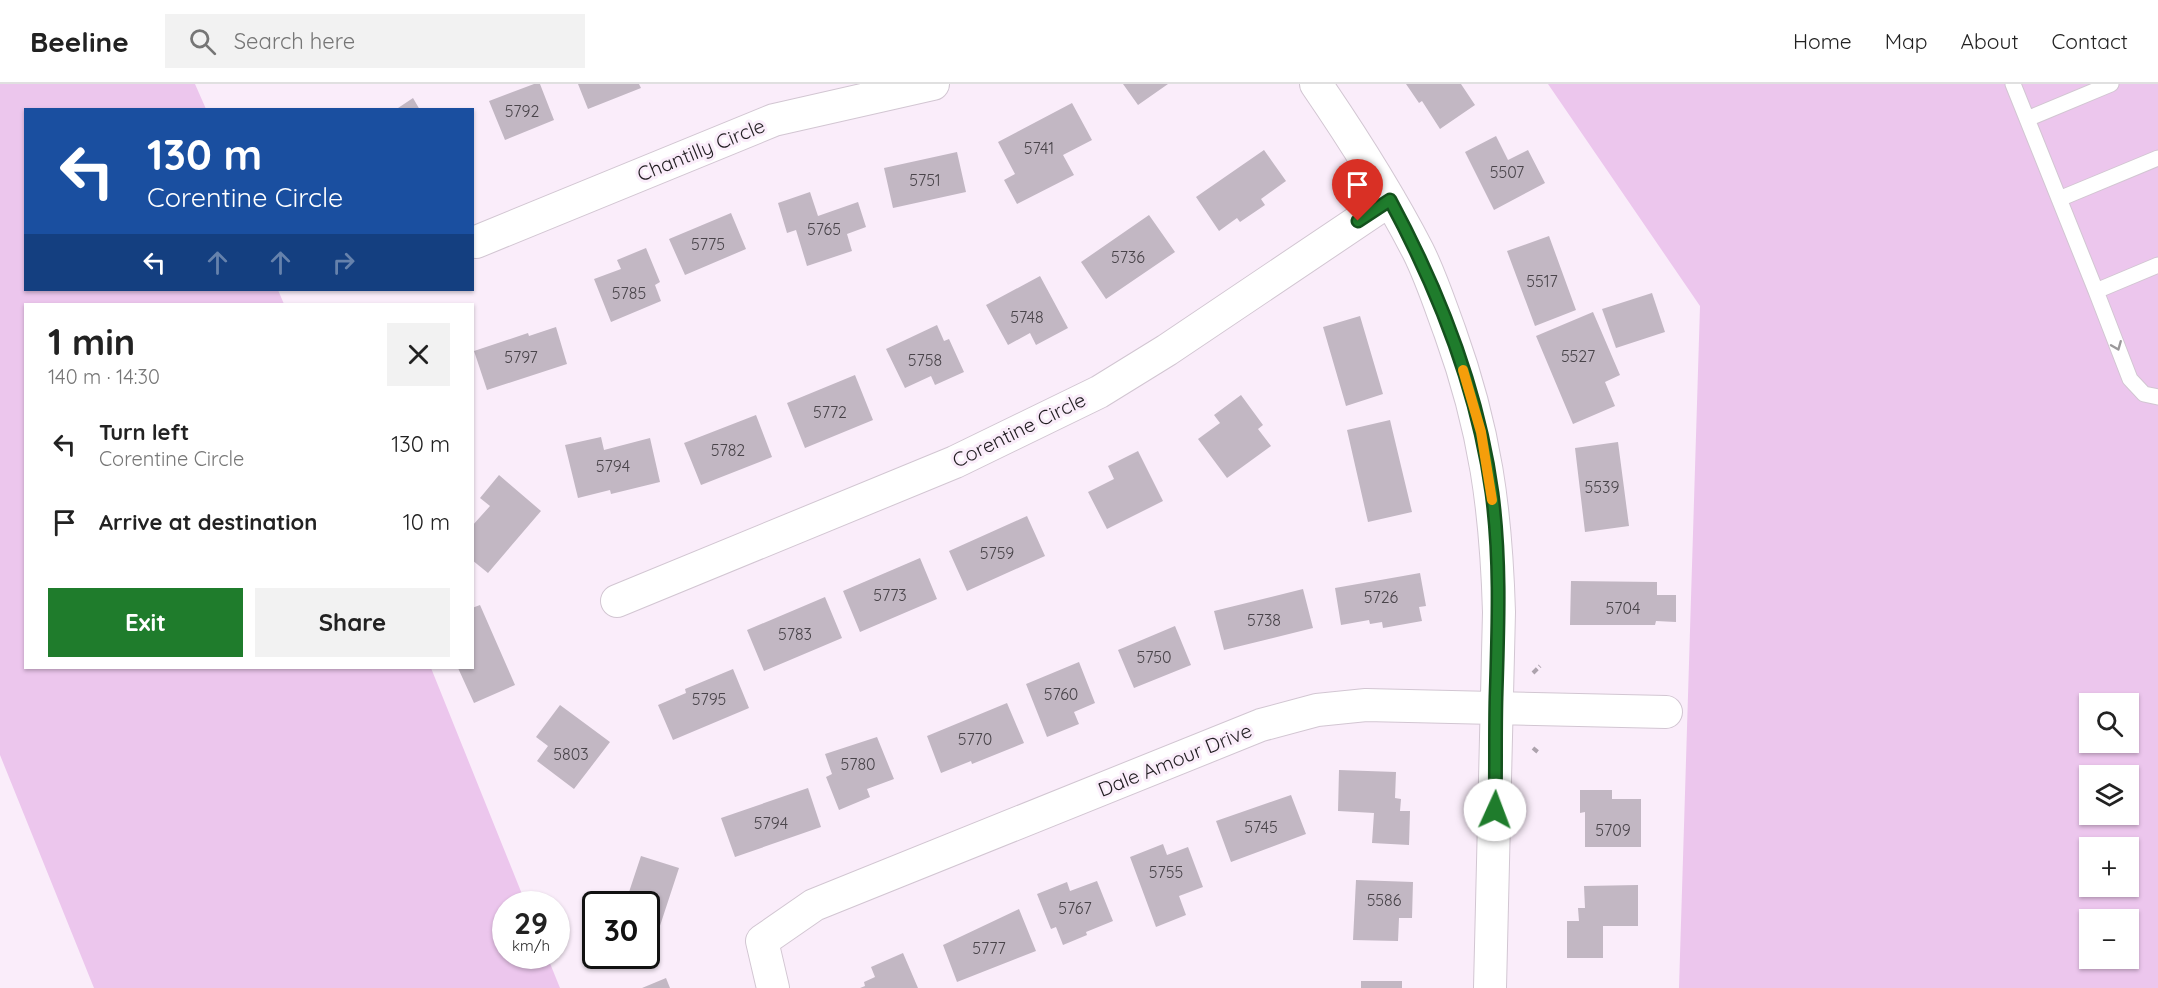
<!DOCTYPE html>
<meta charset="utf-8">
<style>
body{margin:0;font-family:Quicksand,sans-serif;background:#f2f2f2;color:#222;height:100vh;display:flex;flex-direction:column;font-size:22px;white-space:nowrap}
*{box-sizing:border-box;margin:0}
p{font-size:20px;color:#767676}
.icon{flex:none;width:33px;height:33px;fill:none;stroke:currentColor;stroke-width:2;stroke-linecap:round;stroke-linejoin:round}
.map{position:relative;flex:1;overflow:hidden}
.drawer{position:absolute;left:24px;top:219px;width:450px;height:366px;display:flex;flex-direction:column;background:#fff;border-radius:0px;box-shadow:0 2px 4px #0004}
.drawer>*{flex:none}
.hud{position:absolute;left:24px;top:24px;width:450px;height:183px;border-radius:0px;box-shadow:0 2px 4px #0004;background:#1a4fa0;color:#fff;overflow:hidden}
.tools{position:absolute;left:2079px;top:609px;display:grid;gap:12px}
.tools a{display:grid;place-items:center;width:60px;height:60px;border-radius:0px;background:#fff;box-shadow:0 2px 4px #0004;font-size:30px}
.speed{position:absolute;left:492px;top:807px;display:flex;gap:12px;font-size:30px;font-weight:700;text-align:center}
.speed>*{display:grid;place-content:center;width:78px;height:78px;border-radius:50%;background:#fff;box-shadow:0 2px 4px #0004;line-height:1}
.speed small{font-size:15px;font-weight:400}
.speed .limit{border:3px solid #111;border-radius:9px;background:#fff;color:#111}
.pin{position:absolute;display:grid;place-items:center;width:51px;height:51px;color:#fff;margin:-62px -26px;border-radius:50% 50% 50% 0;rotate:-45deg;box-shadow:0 0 6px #0007}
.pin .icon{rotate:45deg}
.me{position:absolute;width:66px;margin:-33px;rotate:2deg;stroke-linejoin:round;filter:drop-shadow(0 0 4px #0008)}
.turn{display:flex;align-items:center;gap:21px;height:126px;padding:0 24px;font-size:27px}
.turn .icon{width:78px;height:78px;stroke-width:2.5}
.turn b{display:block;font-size:42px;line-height:51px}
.lanes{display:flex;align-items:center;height:57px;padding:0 24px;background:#0003;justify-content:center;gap:30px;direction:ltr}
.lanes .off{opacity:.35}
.round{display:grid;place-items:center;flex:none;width:63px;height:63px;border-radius:0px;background:#f2f2f2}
.overview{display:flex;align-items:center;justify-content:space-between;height:102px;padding:0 24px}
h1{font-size:36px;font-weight:700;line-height:45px}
.primary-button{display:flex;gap:12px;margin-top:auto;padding:12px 24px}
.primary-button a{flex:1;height:69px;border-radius:0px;background:#1f7c2c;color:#fff;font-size:24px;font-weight:700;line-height:69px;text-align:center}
.primary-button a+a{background:#f2f2f2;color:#222}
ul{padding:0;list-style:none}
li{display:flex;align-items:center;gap:18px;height:78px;padding:0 24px}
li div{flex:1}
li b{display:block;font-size:22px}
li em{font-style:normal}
header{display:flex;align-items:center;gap:36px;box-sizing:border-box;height:84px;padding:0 30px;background:#fff;border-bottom:2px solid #e0e0e0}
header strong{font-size:28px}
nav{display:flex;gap:33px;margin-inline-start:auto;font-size:21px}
.search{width:420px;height:54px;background:#f2f2f2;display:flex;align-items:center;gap:15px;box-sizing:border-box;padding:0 21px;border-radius:0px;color:#767676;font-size:22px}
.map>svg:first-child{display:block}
.green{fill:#ecc6ed;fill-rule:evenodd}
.building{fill:#c2b7c3}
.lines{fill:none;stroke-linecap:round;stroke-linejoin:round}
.lane-casing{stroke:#d2c6d2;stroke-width:17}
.street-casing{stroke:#d2c6d2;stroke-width:34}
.path{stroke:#ada3ad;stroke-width:4;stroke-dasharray:6 3;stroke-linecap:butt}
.lane{stroke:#fff;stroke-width:15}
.street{stroke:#fff;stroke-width:32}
.oneway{stroke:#9b999b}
.route-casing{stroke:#14511d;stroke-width:15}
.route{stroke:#1f7c2c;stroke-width:10}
.slow{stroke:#f59e0b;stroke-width:10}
.labels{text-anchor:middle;stroke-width:6;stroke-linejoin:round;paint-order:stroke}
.number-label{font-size:16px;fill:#49444a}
.street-label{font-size:20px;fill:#211d21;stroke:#faedfa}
</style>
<header>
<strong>Beeline</strong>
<div class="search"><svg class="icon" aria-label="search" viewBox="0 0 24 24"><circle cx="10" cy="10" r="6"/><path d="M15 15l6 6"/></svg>Search here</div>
<nav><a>Home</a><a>Map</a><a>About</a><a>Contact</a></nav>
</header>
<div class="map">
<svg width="2158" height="904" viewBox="0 0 2158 904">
<rect width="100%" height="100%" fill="#faedfa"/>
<path class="green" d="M0,0H195L206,25L26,26V206H278L284,220H26V584H431L526,820H506V872H547L560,904H94L0,671Z
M1548,0H2158V904H1679L1700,222ZM2090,620H2128V658H2090ZM2090,692H2128V730H2090ZM2090,764H2128V802H2090ZM2090,836H2128V874H2090Z"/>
<path class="building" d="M534,0H540L554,36L505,56L489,17Z
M578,0H639L641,4L588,25Z
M1123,0H1168L1138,21Z
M1406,0H1461L1475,21L1440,45L1422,17L1419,19Z
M413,14L420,26H395Z
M1072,19L1092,56L1063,71L1074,91L1017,120L1004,96L1015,90L998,58Z
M1496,52L1508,76L1528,66L1545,99L1494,126L1465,68Z
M1264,66L1286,97L1261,115L1265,121L1240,138L1237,134L1219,147L1196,113Z
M957,68L966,108L893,124L884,84Z
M810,108L818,132L858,118L866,143L847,150L852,167L807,182L796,146L787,149L778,119Z
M731,129L746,165L685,191L669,155Z
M1149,131L1175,168L1106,215L1081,178Z
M1549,152L1576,226L1535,242L1507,167Z
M646,164L660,198L655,201L661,217L611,238L594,195L621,185L617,176Z
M1040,192L1068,244L1036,261L1030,249L1008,261L986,221Z
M1652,209L1665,248L1616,264L1602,225Z
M1593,228L1620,291L1605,298L1615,322L1573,340L1536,252Z
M1360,232L1383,310L1346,322L1323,243Z
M937,241L944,257L949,255L964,288L935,301L931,292L905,304L886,265Z
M556,243L567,280L487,306L474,267L528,249L529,252Z
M855,291L873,336L805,364L787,319Z
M1241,311L1263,341L1258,345L1271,362L1227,394L1198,355L1220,339L1214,331Z
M756,331L772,373L701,401L684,359Z
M1390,336L1412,428L1368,438L1347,346Z
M601,353L604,366L650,354L660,398L611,410L610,406L578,414L565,361Z
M1618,358L1629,442L1585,448L1575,364Z
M1138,367L1163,417L1107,445L1088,408L1114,395L1108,382Z
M499,391L541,427L488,489L472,476V442L490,422L480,414Z
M1027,432L1045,472L967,507L949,467Z
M920,474L937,515L860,548L843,507Z
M1420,489L1426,522L1419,523L1422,537L1383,544L1382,538L1370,540L1369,536L1341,541L1335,504Z
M1571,497L1657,498V511H1676V538L1656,537L1655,541H1570Z
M1303,505L1313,544L1224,566L1214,527Z
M825,513L842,554L764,587L747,546Z
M480,521L515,601L474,619L458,584H472V524Z
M1175,542L1191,581L1134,604L1118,566Z
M1079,578L1095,619L1074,628L1079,640L1047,653L1026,600Z
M733,585L749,624L673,656L658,621L686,609L685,605Z
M1007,619L1024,659L972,680L971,677L941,689L927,652Z
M560,621L610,658L574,705L537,677L548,662L536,653Z
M877,653L894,695L867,705L870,713L839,726L826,693L832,690L825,670Z
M1339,686L1396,688L1395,714L1401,715L1400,727H1410L1409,761L1372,759L1374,729L1338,727Z
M808,704L821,743L735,773L721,734Z
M1580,706H1612V715H1641V763H1585V728L1580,729Z
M1291,711L1306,750L1231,778L1216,737Z
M1163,760L1167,771L1188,763L1203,803L1179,812L1186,831L1156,843L1130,773Z
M641,772L679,784L653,863L646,861V820H625Z
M1356,796L1413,798L1412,834H1399L1398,857L1353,856Z
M1097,797L1113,837L1086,848L1087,851L1063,861L1056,843L1051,845L1037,810L1067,798L1070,807Z
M1638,801V842H1603V874H1567V837H1579L1578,824H1585L1584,802Z
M1019,825L1036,867L957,898L943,861Z
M903,869L918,904H860L865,902L864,898L875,893L871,883Z
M666,894L670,904H642Z
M1361,897H1402V904H1361Z"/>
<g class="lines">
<g class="lane-casing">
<path id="lane" d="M2013,0L2096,207L2158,181
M2027,35L2111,0
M2059,115L2158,74
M2096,207L2130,295L2144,310L2158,313"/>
</g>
<g class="street-casing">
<path id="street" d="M1316,0C1353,54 1388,109 1418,167C1431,193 1440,221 1450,248C1485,345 1496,425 1499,528L1490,904
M476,158L774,36L933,0
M617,517L955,378L1099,308L1167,266L1390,116
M773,904L762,857L814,821L1261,641L1317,626L1366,621L1666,628"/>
</g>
<path class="path" d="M1533,589L1540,582
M1533,664L1539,669"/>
<use href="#lane" class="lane"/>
<use href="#street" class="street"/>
</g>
<defs><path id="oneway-chevron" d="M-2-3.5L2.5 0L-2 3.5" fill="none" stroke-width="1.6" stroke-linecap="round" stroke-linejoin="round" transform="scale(1.5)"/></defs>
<use class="oneway" href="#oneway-chevron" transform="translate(2117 262) rotate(68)"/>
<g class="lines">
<g class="route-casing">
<path id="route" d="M1358,137L1390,116C1439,207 1478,306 1492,409C1501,477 1498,545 1496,613C1495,651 1496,689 1495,726"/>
</g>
<use href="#route" class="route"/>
<path class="slow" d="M1463,286L1481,348L1492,416"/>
</g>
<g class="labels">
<g class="number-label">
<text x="522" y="33">5792</text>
<text x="1039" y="70">5741</text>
<text x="1507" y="94">5507</text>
<text x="925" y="102">5751</text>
<text x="824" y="151">5765</text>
<text x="708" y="166">5775</text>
<text x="1128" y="179">5736</text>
<text x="1542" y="203">5517</text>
<text x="629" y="215">5785</text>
<text x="1027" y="239">5748</text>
<text x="1578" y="278">5527</text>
<text x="521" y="279">5797</text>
<text x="925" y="282">5758</text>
<text x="830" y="334">5772</text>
<text x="728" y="372">5782</text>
<text x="613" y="388">5794</text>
<text x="1602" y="409">5539</text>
<text x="997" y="475">5759</text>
<text x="890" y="517">5773</text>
<text x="1381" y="519">5726</text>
<text x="1623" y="530">5704</text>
<text x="1264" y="542">5738</text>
<text x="795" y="556">5783</text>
<text x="1154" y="579">5750</text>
<text x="1061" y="616">5760</text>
<text x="709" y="621">5795</text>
<text x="975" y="661">5770</text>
<text x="571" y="676">5803</text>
<text x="858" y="686">5780</text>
<text x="771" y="745">5794</text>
<text x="1261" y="749">5745</text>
<text x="1613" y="752">5709</text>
<text x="1166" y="794">5755</text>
<text x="1384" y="822">5586</text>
<text x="1075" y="830">5767</text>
<text x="989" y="870">5777</text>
</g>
<g class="street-label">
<text transform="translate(701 66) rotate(-22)" y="7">Chantilly Circle</text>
<text transform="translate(1019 346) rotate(-26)" y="7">Corentine Circle</text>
<text transform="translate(1175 676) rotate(-22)" y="7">Dale Amour Drive</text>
</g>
</g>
</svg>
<div class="tools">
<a><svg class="icon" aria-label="search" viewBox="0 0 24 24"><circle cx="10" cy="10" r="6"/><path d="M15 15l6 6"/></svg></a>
<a><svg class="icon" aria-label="layers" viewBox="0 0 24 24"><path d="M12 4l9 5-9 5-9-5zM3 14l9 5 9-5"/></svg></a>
<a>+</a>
<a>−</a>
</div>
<div class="speed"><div>29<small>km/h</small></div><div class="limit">30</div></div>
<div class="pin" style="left:1358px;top:137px;background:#d93025"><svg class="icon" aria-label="arrive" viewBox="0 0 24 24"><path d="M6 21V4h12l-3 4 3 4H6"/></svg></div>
<svg class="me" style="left:1495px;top:726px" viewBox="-20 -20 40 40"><circle r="19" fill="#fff"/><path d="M0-13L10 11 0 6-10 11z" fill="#1f7c2c"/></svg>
<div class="hud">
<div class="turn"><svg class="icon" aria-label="left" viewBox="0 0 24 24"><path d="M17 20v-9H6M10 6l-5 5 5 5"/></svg><div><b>130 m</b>Corentine Circle</div></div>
<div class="lanes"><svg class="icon" aria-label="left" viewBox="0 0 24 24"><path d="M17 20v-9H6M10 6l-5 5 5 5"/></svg><svg class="icon off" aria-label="ahead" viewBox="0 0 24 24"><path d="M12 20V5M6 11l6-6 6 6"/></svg><svg class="icon off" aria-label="ahead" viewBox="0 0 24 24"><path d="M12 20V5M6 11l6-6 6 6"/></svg><svg class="icon off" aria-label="right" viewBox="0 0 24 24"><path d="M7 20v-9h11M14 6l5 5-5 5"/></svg></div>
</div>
<section class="drawer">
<div class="overview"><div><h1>1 min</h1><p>140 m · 14:30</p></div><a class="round"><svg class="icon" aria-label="close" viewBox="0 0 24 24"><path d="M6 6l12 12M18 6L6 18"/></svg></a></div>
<ul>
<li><svg class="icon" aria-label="left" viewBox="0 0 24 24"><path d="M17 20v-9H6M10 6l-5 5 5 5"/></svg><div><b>Turn left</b><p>Corentine Circle</p></div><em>130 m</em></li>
<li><svg class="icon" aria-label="arrive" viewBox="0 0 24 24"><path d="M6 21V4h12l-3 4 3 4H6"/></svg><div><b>Arrive at destination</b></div><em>10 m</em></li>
</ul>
<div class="primary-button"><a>Exit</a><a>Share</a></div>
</section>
</div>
